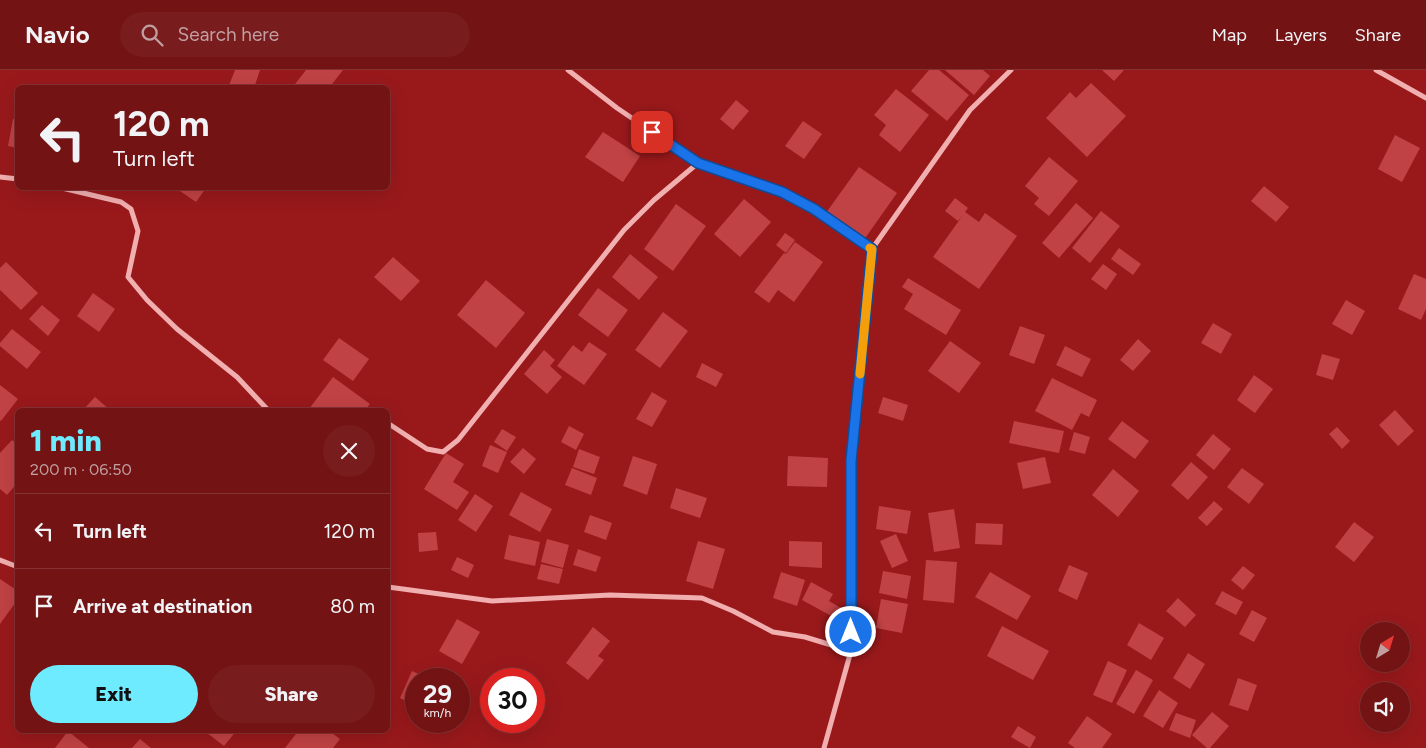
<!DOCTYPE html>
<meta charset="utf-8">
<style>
body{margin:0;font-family:Figtree,sans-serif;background:#781c1d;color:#f1f3f6;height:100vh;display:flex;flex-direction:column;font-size:19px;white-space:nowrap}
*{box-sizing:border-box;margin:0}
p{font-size:16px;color:#c19ea0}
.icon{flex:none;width:28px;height:28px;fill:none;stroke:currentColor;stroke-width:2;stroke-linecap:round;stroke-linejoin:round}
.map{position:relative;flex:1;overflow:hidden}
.details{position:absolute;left:15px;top:338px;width:375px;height:325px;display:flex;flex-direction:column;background:#731314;border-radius:8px;box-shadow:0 5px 20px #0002,0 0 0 1px #853234}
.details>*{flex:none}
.hud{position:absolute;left:15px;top:15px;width:375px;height:105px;border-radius:8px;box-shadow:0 5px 20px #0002,0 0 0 1px #853234;background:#731314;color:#f1f3f6;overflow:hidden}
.needle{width:32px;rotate:38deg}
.tools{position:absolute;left:1360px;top:552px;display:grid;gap:10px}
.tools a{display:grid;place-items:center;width:50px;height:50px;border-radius:50%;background:#731314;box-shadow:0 5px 20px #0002,0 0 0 1px #853234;font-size:25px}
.speed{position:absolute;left:405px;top:598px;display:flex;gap:10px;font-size:25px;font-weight:700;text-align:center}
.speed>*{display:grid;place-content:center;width:65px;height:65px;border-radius:50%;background:#731314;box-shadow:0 5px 20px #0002,0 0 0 1px #853234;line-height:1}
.speed small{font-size:12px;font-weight:400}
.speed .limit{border:8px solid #d22;background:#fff;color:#111}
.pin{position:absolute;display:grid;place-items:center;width:42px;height:42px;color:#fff;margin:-21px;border-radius:10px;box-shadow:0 2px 8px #0006}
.me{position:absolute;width:55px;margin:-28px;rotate:0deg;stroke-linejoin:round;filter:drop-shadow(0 0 4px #0008)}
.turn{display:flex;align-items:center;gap:18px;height:105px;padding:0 15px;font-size:22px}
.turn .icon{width:65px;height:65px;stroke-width:2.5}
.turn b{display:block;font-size:35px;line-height:42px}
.round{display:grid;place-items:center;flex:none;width:52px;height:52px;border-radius:26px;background:#781c1d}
.headline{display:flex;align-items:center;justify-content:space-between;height:85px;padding:0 15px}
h1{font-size:30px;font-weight:800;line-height:38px;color:#6febff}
.primary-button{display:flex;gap:10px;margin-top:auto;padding:10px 15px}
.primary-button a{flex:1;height:58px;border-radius:30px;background:#6febff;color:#111;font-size:20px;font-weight:800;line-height:58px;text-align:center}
.primary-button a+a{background:#781c1d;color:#f1f3f6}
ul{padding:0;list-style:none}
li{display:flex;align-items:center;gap:15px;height:75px;padding:0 15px;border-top:1px solid #853234}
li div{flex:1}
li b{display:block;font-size:19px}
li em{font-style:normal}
header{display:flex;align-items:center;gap:30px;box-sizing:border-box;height:70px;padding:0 25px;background:#731314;border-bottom:1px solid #853234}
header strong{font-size:24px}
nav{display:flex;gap:28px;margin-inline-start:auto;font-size:18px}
.search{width:350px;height:45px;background:#781c1d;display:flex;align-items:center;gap:12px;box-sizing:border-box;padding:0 18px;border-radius:28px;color:#c19ea0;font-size:19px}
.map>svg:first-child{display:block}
.building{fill:#c04244}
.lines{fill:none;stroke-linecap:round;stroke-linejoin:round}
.street{stroke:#f1afb0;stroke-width:5}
.route-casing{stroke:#114b97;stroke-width:12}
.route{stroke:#1a73e8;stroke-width:9}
.slow{stroke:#f59e0b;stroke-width:9}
</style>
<header>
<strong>Navio</strong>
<div class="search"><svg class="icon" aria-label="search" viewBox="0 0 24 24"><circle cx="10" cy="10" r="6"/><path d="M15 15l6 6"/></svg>Search here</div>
<nav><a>Map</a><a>Layers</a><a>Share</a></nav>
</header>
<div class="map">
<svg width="1426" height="678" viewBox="0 0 1426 678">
<rect width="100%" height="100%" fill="#99191b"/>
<path class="building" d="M235,0H260L254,18H228Z
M306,0H343L329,18H292Z
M929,0H939L969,25L947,51L911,21Z
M945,0H983L990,6L974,25Z
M1102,0H1124L1114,11Z
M1091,13L1126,46L1087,87L1046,48L1070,22L1076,28Z
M896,19L929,45L900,82L879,65L886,55L874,45Z
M736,30L749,41L733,60L720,49Z
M13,49L18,50V78L8,76Z
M803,51L822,64L804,89L785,76Z
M603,62L640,86L623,112L585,87Z
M1395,65L1420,78L1402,112L1378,99Z
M1049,87L1078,111L1049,146L1034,134L1039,128L1025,116Z
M859,97L897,123L861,174L823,147Z
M1264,116L1289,137L1276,152L1251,131Z
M182,118H206L196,132L180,121Z
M955,128L968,138L965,142L979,152L985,143L1017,166L979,219L933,187L963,145L958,151L945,141Z
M744,129L771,152L740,187L714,164Z
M1076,133L1093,148L1059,188L1042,173Z
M676,134L706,156L673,201L644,179Z
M1101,141L1120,156L1090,193L1072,178Z
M785,163L795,170L786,183L776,175Z
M795,172L823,192L794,232L778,220L769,233L754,222L784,183L786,184Z
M1119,178L1141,194L1133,205L1111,189Z
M630,184L658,207L639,230L612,207Z
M393,187L420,211L401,231L374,207Z
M6,192L38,223L21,240L0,220V198Z
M1103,194L1117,204L1106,220L1091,209Z
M1414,204L1426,209V239L1421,250L1398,239Z
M908,208L961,240L946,265L904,239L913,224L902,217Z
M486,210L525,243L496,278L457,245Z
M598,218L628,240L608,267L578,245Z
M93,223L115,239L99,262L77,246Z
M1346,230L1365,241L1352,265L1332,254Z
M42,235L60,250L48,266L29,249Z
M663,242L688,261L660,298L635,280Z
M1213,253L1232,264L1221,284L1201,273Z
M1020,256L1045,265L1034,294L1009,285Z
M12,259L41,282L27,299L0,276V273Z
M339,268L369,289L353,311L323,290Z
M1138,269L1151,281L1133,301L1120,290Z
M950,271L981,293L959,323L928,301Z
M589,272L607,284L584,315L557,296L573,275L582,282Z
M1065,276L1091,289L1082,307L1056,295Z
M544,280L555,290L550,296L562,307L547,324L524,304Z
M1322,284L1340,289L1333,310L1316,305Z
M702,293L723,304L716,317L696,307Z
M1254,305L1273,319L1255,343L1237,330Z
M333,307L370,334L365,340L309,339Z
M1052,308L1097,330L1089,347L1081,343L1072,360L1035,341Z
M0,315L18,329L1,351L0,350Z
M652,322L667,331L652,357L636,349Z
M95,327L110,340H83Z
M883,327L908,335L903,351L878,343Z
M1395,340L1414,361L1398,376L1379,355Z
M1014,351L1064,361L1059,383L1009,373Z
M1122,351L1149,371L1135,389L1108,369Z
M569,356L584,364L576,380L561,372Z
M1337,357L1350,371L1342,379L1329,364Z
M502,359L516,367L507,381L494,372Z
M1074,362L1090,367L1085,384L1069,380Z
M1213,364L1231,379L1214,400L1196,385Z
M12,370L18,375V412L7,425L0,419V383Z
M490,375L507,382L498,403L482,396Z
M523,378L536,389L524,404L510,392Z
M579,379L600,387L594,404L573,397Z
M446,383L464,394L453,412L469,422L457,440L424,419Z
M633,386L657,394L647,425L623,416Z
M788,386L828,388L827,417L787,416Z
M1045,387L1051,413L1023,419L1017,393Z
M1191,392L1208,407L1188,430L1171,415Z
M572,398L597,408L591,425L565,415Z
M1242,398L1264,414L1249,434L1227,417Z
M1113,399L1139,421L1118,447L1092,425Z
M676,418L707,428L700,448L670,438Z
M521,422L552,439L540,462L509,445Z
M475,424L493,436L476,462L458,450Z
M1214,431L1223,439L1207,456L1198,448Z
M879,436L911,441L907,464L876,459Z
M954,439L960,478L934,482L928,443Z
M590,445L612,453L606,470L584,462Z
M1354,452L1374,467L1354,492L1335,477Z
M976,453L1003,454L1002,475L975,474Z
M436,462L438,480L419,482L418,463Z
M896,464L908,491L892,498L880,471Z
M509,465L540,472L535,496L504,489Z
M388,468H391L389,500H388Z
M547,469L569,475L563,498L541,492Z
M698,471L725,479L713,519L686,511Z
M789,471L822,472V498L789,496Z
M578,479L601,487L596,502L573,495Z
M457,487L474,495L468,508L451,500Z
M926,490L957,492L954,533L923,530Z
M541,494L563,499L559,514L537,509Z
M1069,495L1088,503L1077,530L1058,521Z
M1243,496L1255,505L1243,520L1231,510Z
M883,501L911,506L907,529L879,523Z
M781,502L805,510L797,536L773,528Z
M990,502L1031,526L1017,550L975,527Z
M0,509L18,521V529L0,554Z
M811,512L833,524L829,531L841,538L835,548L802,530Z
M1222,521L1243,532L1236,545L1215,534Z
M1178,528L1196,545L1185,557L1166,541Z
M881,529L908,534L902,563L876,558Z
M1252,540L1267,548L1254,572L1239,564Z
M457,549L480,562L462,594L439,581Z
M1139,553L1164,568L1151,590L1127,575Z
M1002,556L1049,581L1033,610L987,586Z
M593,557L610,571L598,586L604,590L588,610L566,593Z
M1188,583L1205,594L1190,619L1173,608Z
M1108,591L1127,600L1112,633L1093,625Z
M1136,600L1153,610L1134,644L1116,634Z
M412,601L429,609H416V636L400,628Z
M1238,608L1257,615L1248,641L1229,635Z
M1159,620L1178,633L1163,658L1143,646Z
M1212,642L1229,656L1210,678H1207L1192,665Z
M1176,643L1196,650L1190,668L1169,660Z
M1087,646L1112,664L1102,678H1075L1068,673Z
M1018,656L1036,667L1030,678L1011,667Z
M210,660H237L224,676L207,663Z
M299,660H328L340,669L333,678H285Z
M68,661L89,678H55Z
M140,669L151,678H132Z"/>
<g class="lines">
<path class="street" d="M568,0L617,38L698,93L782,123L815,139L872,179
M1376,0L1426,28
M0,107L18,109
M62,118L121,132L131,139L138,161L128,207L147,230L177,259L237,307L268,340
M389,354L427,379L443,382L458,370L624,160L654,130L698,93
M0,490L18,497
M388,517L492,531L610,525L702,528L733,541L773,562L805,567L851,581
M824,678L851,581V391L872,179L970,40L1011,0"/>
</g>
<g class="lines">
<g class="route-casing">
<path id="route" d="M652,62L698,93L782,122L814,139L872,179L851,391V562"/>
</g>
<use href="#route" class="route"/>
<path class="slow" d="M860,304L872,179L870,178"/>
</g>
</svg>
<div class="tools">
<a><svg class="needle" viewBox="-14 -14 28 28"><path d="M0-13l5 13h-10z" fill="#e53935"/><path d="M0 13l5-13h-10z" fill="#c19ea0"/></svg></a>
<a><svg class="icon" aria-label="sound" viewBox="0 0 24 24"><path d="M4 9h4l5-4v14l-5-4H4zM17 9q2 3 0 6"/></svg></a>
</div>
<div class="speed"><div>29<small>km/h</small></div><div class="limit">30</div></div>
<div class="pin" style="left:652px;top:62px;background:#d93025"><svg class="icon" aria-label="arrive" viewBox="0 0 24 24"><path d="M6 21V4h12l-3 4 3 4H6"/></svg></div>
<svg class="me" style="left:851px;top:562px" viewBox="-20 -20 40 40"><circle r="17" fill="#1a73e8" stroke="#fff" stroke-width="3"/><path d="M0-11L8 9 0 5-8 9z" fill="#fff"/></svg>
<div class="hud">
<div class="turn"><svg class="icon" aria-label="left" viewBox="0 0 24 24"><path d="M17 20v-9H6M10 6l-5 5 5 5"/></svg><div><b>120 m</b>Turn left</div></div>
</div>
<section class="details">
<div class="headline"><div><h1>1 min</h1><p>200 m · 06:50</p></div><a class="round"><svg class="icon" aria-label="close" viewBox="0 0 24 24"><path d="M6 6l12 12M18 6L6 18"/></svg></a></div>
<ul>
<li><svg class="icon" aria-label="left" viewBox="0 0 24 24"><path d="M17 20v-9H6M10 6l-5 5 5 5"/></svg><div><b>Turn left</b></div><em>120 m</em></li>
<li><svg class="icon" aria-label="arrive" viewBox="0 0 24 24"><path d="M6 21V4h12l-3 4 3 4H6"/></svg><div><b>Arrive at destination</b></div><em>80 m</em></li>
</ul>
<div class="primary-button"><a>Exit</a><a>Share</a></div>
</section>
</div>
